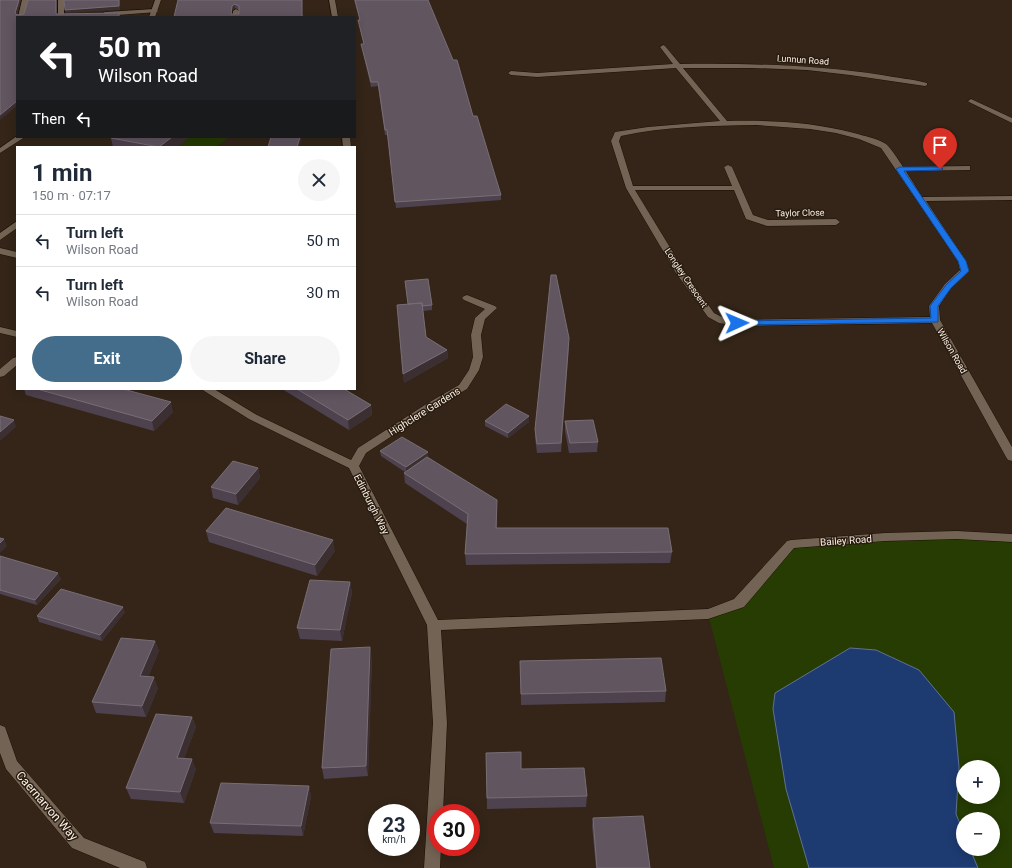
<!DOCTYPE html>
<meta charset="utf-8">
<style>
body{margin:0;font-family:Roboto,sans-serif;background:#f6f6f7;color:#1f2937;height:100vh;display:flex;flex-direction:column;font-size:15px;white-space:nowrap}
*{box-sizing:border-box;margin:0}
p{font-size:13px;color:#747a83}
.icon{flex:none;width:22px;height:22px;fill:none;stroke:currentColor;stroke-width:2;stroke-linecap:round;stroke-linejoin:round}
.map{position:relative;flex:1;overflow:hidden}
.drawer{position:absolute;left:16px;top:146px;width:340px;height:244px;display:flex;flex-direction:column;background:#fff;border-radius:0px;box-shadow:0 2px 10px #0003}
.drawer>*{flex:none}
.hud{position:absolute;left:16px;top:16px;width:340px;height:122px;border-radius:0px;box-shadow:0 2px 10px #0003;background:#202124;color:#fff;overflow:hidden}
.tools{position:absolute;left:956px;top:760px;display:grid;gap:8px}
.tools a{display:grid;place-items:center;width:44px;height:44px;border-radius:50%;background:#fff;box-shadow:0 2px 10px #0003;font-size:20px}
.speed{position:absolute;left:368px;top:804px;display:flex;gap:8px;font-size:20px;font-weight:700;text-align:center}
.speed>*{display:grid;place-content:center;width:52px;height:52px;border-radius:50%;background:#fff;box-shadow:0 2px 10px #0003;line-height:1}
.speed small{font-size:10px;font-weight:400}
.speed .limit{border:6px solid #d22;background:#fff;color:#111}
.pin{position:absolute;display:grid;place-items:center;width:34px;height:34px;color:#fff;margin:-41px -17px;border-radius:50% 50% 50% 0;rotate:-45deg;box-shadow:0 0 4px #0007}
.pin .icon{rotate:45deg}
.me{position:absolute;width:44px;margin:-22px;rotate:89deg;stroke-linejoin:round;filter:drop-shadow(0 0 3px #0008)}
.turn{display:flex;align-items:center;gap:14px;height:84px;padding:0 16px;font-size:18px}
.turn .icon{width:52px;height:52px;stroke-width:2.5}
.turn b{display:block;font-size:28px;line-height:34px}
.then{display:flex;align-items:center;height:38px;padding:0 16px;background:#0003;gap:8px;font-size:15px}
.round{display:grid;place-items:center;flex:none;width:42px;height:42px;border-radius:21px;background:#f6f6f7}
.head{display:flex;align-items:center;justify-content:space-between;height:68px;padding:0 16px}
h1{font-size:24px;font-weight:700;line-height:30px}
.button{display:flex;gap:8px;margin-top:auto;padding:8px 16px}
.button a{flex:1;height:46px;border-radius:24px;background:#446d8c;color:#fff;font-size:16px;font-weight:700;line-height:46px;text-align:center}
.button a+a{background:#f6f6f7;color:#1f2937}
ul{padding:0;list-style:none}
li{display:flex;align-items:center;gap:12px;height:52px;padding:0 16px;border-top:1px solid #e0e1e3}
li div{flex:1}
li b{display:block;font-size:15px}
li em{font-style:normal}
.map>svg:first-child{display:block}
.green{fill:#263c03;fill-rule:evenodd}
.water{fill:#1d3b71;stroke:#5f7194}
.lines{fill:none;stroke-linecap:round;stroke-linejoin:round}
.service-casing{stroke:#1b0e03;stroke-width:1}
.minor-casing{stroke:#1b0e03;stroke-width:1}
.tertiary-casing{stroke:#1b0e03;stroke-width:1}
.service{fill:#736354;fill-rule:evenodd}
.minor{fill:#736354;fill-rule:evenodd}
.tertiary{fill:#736354;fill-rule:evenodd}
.wall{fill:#4f424f;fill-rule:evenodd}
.shaded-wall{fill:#3c2f32}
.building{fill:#615560;stroke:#796d75;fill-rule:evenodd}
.route{fill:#1a73e8;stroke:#114b97}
.labels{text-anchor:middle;stroke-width:3;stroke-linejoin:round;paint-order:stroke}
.far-street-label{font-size:9px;fill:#f9efe6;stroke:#291c0f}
.street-label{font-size:10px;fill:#f9efe6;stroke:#291c0f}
.near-street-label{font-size:12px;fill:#f9efe6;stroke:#291c0f}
</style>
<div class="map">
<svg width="1012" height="868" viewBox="0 0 1012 868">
<rect width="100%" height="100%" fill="#342518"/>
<path class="green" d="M190,137H229L216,147H178Z
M885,537L1012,539V868H774L708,614L739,603L791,544ZM963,767H993V797H963ZM963,819H993V849H963Z"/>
<path class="water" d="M850,648L876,650L919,670L954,712L959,767L956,814L963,831V849H970L978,868H809L786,789L773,709L775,693Z"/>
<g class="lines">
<g class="service-casing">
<path id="service" d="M22,0H28L24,17H18Z
M58,0H64V17H58Z
M155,9L158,11L157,12L105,16L102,14L105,12Z
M236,9L239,11V17H233V11Z
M967,166H970V170L900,171L896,169L900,167Z"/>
</g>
<g class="minor-casing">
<path id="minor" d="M329,0H335L338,17H332Z
M663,45L665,46L680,64C748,63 815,65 882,75C897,78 913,79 927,83V85L925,86L850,75L807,70L752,68H683L727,121C770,120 813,122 854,133C864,136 877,138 886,144C892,148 916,187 922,197L1012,196V200L926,201L966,261L969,271L951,288L939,306L940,320L1012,447V461L1008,460L1006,457L932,323L737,326L719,323L708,317L676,273L626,188L611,141L615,132L648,127L720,121L676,68L537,77L511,75L508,73L511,71L537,73L673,64L660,47ZM756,125L810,129L836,133L859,139L881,148L958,261L960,270L945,284L929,306L930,317L737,320L724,318L714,313L685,272L635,190H734L746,219L767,226L836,225L840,222L836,219L768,220L753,215L732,167L728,165L724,167L732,186H633L619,141L621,136C665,126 711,126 756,125Z
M971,99L1012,118V123L969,102L968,101Z
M342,137H350L351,147H343Z
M17,221V228L0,240V233Z
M0,248L17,252V258L0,254Z
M467,295L495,306L497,308L485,319L481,335L483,357L479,370L467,389L436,407L366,453L359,466L438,620L708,609L734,599L787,541L791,540L885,533L957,531L1012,534V542L957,539L885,541L794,548L744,607L708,619L441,630L447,723L443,813H437V847H441L440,868H424L433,723L427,625L349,468L249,419L201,389H214L257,415L351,460L358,448L428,403L459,385L469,370L473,357L471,335L475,318L485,309L464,300L462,298L464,296Z
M0,327L17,331V337L0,333Z
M17,357V365L4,376L0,377V369L13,358Z
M0,725L5,727L17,761L84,838L145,862L147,868H120L72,848L6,769L0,753Z"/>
</g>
<g class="tertiary-casing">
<path id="tertiary" d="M155,0H161L155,17H149Z
M17,136L25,137L0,153V148Z"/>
</g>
<use href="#service" class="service"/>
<use href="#minor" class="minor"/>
<use href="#tertiary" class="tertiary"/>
</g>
<path class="wall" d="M178,0H302V16L174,17ZM235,8L239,10V14H232V10Z
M354,0H428L473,116L501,195V200L396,208L388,135H385L378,86L371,87L362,48L361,44H364L358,20H360Z
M111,138L178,147H113Z
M408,304L432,305V310L423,311L426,337L447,350L448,358L404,383L398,314Z
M569,347L561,452L537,453L535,438V429Z
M24,389H123L173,412L154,431L26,395Z
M282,389H344L371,405L372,415L349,430Z
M485,421L529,422L508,438L485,426Z
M565,421L598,442L597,452L569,453L565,431Z
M380,451L428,452V457L497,511V528L672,552L670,563L466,565L465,554L467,524L405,483L404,473L405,472L381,456Z
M258,468L260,478L238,505L213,498L211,487Z
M206,531L335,551L317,576L209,542Z
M0,556L61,579L37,605L0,594Z
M350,582L352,593L342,641L300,639L297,628Z
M125,612L102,641L39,622L37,616Z
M155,641L159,651L148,677L158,688L146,717L96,713L92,702Z
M372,658L368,776L324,779L322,768Z
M520,661L666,691L665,702L521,705Z
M192,717L196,727L184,758L196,769L184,803L131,799L126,788Z
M486,753L521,769L587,796L586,807L487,809Z
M309,786L311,797L303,836L214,833L210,823Z
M593,818L650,868H596L592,826Z"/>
<path class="shaded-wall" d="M19,0H21L17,17L15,13Z
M56,0H57V17L56,14Z
M120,0V10L66,13L65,10Z
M235,4V8L232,10V17L231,14L232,6Z
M17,101V106L0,120V115Z
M172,137H190L178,147H159Z
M300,137H302L299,147H297Z
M447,350L448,358L404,383L403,374Z
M171,402L173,412L154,431L152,421Z
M371,405L372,415L349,430L348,420Z
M529,416V422L508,438V433Z
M14,420L16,427L0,441V432Z
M428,452V457L406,473V467Z
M258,468L260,478L238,505L236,494Z
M4,539L7,546L0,553V543Z
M333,540L335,551L317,576L315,565Z
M58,573L61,579L37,605L35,600Z
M350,582L352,593L342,641L340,630Z
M123,607L125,612L102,641L100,635Z
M155,641L159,651L144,687L140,676Z
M370,647L372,658L368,776L366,766Z
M154,677L158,688L146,717L142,706Z
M192,717L196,727L181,768L177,758Z
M192,759L196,769L184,803L180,792Z
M309,786L311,797L303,836L301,826Z"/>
<path class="building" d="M0,0H19L15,13L17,15L24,14L28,0H56V14L119,13V17H17V101L0,115Z
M64,0H119V6L65,10Z
M178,0H302V15L303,17H174ZM235,4L239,6V14H231L232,6Z
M355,0H428L453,60H457L473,116H477L501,195L395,202L387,130H385L378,82H371L361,44H364L358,20H360Z
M113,137H172L159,147L111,138Z
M271,137H300L297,147H268Z
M551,275H556L569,338L561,443L537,444L535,429Z
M428,279L432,305L422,306V303L408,304L405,281Z
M422,303L426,337L447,350L403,374L397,305Z
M37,389H123L171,402L152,421Z
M297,389H344L371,405L348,420Z
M506,404L529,416L508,433L485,421Z
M0,416L14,420L0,432Z
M593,420L598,442L570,443L565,421Z
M402,437L428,452L406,467L380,451Z
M427,457L497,500L496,528H668L672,552L465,554L468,514L404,473Z
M233,461L258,468L236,494L211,487Z
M226,508L333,540L315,565L206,531Z
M0,538L4,539L0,543Z
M0,556L58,573L35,600L0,590Z
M310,580L350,582L340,630L297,628Z
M61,589L123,607L100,635L37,616Z
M121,638L155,641L140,676L154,677L142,706L92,702Z
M370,647L366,766L322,768L331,649Z
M661,658L666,691L521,694L520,661Z
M156,714L192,717L177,758L192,759L180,792L126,788Z
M521,752V769L584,768L587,796L487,798L486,753Z
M221,783L309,786L301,826L210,823Z
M643,816L650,868H597L593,818Z"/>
<path class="route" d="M940,167L943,169L942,170L904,171L966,261L969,271L951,288L938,306V322L734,325L733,323L737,321L931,318L930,306L946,285L961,271L958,261L896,169L900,167Z"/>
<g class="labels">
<g class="far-street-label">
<text transform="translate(803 60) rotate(4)" y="3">Lunnun Road</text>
<text transform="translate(800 213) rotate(-1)" y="3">Taylor Close</text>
<text transform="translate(686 278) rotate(56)" y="3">Longley Crescent</text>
<text transform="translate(952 351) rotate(60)" y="3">Wilson Road</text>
</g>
<g class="street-label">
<text transform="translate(424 411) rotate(-32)" y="4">Highclere Gardens</text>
<text transform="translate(372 504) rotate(63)" y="4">Edinburgh Way</text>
<text transform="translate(846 540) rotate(-4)" y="4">Bailey Road</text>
</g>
<g class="near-street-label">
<text transform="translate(47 806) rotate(49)" y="4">Caernarvon Way</text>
</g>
</g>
</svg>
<div class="tools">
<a>+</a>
<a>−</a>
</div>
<div class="speed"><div>23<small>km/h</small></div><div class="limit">30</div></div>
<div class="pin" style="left:940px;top:169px;background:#d93025"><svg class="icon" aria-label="arrive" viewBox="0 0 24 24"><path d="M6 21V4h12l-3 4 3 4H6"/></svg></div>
<svg class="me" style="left:737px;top:323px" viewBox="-20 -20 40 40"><path d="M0-17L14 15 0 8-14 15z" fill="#1a73e8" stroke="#fff" stroke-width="4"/></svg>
<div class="hud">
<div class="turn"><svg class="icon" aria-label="left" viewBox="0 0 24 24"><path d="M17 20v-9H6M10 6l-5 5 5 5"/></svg><div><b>50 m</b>Wilson Road</div></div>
<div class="then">Then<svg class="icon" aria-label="left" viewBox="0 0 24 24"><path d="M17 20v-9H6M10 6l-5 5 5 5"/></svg></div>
</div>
<section class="drawer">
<div class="head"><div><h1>1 min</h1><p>150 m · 07:17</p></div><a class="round"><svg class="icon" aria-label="close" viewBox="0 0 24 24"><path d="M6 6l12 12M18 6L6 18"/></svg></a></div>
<ul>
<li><svg class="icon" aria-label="left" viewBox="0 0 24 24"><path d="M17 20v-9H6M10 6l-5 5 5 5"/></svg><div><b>Turn left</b><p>Wilson Road</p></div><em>50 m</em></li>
<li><svg class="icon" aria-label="left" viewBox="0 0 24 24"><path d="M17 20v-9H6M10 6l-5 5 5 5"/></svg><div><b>Turn left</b><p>Wilson Road</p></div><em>30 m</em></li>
</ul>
<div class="button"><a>Exit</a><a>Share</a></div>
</section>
</div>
